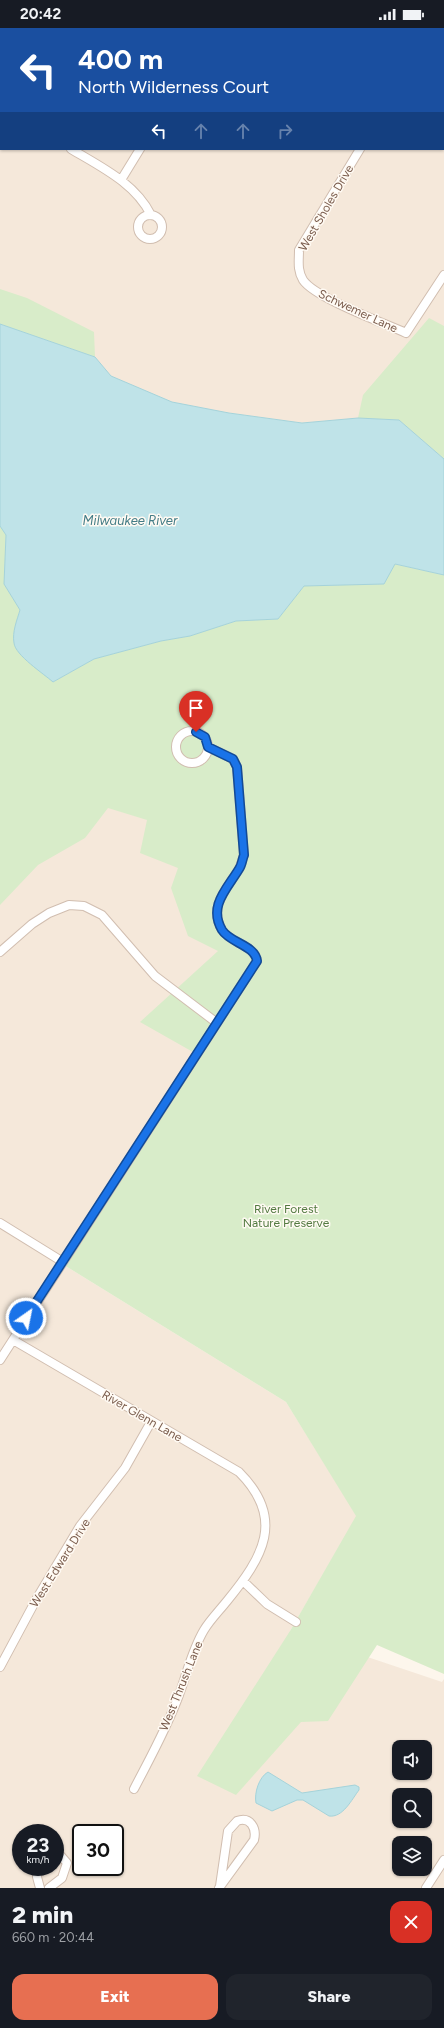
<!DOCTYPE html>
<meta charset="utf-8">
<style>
body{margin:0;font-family:Figtree,sans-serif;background:#20242c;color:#f1f3f6;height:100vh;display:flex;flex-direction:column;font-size:15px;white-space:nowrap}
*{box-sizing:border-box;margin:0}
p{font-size:13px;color:#9ea1a6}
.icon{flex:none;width:22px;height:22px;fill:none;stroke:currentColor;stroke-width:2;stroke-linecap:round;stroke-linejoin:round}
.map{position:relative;height:1860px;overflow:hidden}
.drawer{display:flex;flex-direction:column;background:#171b24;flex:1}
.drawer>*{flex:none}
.hud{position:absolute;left:0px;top:0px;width:444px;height:122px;box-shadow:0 1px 3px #0004;background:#1a4fa0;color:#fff;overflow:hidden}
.buttons{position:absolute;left:392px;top:1712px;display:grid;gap:8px}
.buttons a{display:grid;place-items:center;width:40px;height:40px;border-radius:8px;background:#171b24;box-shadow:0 1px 3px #0004;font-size:20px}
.speed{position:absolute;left:12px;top:1796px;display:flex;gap:8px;font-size:20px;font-weight:700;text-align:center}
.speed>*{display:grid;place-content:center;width:52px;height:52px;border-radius:50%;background:#171b24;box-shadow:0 1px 3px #0004;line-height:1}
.speed small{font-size:10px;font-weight:400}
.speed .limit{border:2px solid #111;border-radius:6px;background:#fff;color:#111}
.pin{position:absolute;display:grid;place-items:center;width:34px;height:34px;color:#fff;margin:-41px -17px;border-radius:50% 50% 50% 0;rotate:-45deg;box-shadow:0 0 4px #0007}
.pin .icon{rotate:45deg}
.me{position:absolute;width:44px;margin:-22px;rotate:33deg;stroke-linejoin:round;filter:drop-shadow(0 0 3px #0008)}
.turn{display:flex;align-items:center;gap:14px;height:84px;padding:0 12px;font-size:18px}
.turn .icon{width:52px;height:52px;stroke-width:2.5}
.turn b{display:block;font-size:28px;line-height:34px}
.lanes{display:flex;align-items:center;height:38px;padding:0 12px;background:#0003;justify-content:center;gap:20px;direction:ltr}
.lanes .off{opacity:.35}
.round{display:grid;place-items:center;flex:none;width:42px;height:42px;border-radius:12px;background:#20242c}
.headline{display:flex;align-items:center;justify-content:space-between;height:68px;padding:0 12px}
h1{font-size:24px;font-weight:800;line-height:30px}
.cta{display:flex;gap:8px;margin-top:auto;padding:8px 12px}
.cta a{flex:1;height:46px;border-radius:12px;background:#e76f51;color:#fff;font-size:16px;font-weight:800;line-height:46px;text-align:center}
.cta a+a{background:#20242c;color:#f1f3f6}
.status{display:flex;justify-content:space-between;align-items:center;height:28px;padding:0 20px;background:#171b24;direction:ltr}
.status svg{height:11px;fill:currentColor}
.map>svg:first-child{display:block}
.residential{fill:#f5e8da;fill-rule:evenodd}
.green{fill:#d8ecc9}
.water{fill:#bfe3e8;stroke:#a5d3da}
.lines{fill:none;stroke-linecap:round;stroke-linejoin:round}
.minor-casing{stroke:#d1beb0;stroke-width:10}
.minor{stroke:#fff;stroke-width:8}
.route-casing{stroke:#114b97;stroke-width:10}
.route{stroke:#1a73e8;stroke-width:7}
.labels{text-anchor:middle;stroke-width:3;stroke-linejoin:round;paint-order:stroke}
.street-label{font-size:12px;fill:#7a5c4d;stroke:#fffaf3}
.park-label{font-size:12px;fill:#537a41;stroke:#fffaf3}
.water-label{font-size:13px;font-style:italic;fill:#437c86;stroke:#fffaf3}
</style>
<div class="status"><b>20:42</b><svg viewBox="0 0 49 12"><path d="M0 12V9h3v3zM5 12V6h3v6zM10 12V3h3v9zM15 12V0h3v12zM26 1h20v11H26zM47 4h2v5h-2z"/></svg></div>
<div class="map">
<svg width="444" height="1860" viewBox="0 0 444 1860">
<rect width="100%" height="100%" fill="#fdf6ec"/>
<path class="residential" d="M0,0H444V431L399,392L358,390L302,395L229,385L172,374L111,348L95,329L0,296ZM1,1H443V121H1Z
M0,498L20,582L15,599L53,654L236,593L394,536L444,547L197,1019L53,1241L59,1245L64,1237L286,1374L357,1488L290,1603L442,1654L444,1651V1860H0ZM399,1719H425V1745H399ZM399,1767H425V1793H399ZM21,1805H55V1839H21ZM81,1805H115V1839H81ZM399,1815H425V1841H399Z"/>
<path class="green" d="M0,261L27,270L94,304L95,329L0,296Z
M429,290L444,298V431L399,392L358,390L363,367Z
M0,497L6,507L4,556L20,582L15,599L53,654L94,631L161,613L190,608L236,593L278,591L304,558L384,556L394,536L444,547V1646L377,1617L328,1693L301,1694L236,1767L197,1748L290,1603L356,1488L286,1374L64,1237L200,1028L140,994L218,923L188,908L171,860L178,840L140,825L147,792L108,780L85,810L38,837L0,877Z"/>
<path class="water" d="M0,296L95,329L111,348L172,374L229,385L302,395L358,390L399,392L444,431V547L395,536L384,556L304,558L278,591L236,593L190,608L161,613L94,631L53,654C44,646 15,627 14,615C12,604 17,592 20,582L4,556L6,507L0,498Z
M268,1744L302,1765L355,1757L359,1759V1762C352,1771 343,1790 329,1788L303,1772H297L272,1783L256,1775C254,1765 259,1749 268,1744Z"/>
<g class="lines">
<g class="minor-casing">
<path id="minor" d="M212,1V0
M432,1L433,0
M0,77H1
M443,81H444
M71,121C101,139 135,155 151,187
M360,121L299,222C299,233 297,242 303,252C315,270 384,295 406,305L444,247
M121,152L140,121
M138 199a12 12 0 1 1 24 0a12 12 0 1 1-24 0Z
M176 719a16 16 0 1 1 32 0a16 16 0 1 1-32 0Z
M0,924L32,896L49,885L69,877L84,878L102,887L155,948L217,995
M0,1195L63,1234
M13,1312L239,1444C286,1491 263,1529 227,1573C219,1583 210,1592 204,1602C192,1622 187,1645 179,1667C167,1700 150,1730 134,1761
M0,1332L257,933C255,917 230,915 222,902C208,878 227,861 239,841C241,837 242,832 244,827L237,739L233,731L208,719
M243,1553L267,1576L296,1594
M0,1639L37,1570L80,1498L125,1440L151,1394
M38,1839L37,1849L40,1860
M49,1860L62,1850L67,1835L61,1828L55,1827
M219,1860L254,1812C257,1800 250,1788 237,1793L228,1803L220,1858
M426,1860L444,1832"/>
</g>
<use href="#minor" class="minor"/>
</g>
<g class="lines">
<g class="route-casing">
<path id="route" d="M26,1290L257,933C255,917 230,915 222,902C208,878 227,861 239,841C242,837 242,832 244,827L237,739L233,731L208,719L205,709L196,704"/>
</g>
<use href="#route" class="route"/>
</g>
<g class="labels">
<g class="street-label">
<text transform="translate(326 180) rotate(-60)" y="4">West Sholes Drive</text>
<text transform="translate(358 283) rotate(25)" y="4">Schwemer Lane</text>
<text transform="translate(142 1388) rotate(30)" y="4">River Glenn Lane</text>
<text transform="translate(60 1535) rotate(-58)" y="4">West Edward Drive</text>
<text transform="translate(181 1658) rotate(-68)" y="4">West Thrush Lane</text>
</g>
<g class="park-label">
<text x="286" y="1185">River Forest<tspan x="286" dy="14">Nature Preserve</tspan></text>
</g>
<g class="water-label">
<text x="130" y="497">Milwaukee River</text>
</g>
</g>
</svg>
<div class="buttons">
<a><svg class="icon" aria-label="sound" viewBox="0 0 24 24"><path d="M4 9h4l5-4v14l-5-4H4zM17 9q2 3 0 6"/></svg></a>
<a><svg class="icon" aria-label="search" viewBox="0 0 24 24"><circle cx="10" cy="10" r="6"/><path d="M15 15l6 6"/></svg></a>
<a><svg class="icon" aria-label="layers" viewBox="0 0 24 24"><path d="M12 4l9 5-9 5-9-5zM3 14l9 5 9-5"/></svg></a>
</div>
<div class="speed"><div>23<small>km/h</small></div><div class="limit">30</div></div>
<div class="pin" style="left:196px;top:704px;background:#d93025"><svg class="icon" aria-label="arrive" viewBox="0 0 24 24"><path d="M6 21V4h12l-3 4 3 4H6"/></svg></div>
<svg class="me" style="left:26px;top:1290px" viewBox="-20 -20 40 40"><circle r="17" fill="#1a73e8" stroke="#fff" stroke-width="3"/><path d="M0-11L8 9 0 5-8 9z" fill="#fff"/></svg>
<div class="hud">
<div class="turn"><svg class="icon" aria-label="left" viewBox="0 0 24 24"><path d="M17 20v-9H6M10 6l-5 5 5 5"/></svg><div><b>400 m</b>North Wilderness Court</div></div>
<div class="lanes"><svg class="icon" aria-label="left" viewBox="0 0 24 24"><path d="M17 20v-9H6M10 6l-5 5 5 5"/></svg><svg class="icon off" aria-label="ahead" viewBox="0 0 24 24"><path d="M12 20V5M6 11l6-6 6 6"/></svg><svg class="icon off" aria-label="ahead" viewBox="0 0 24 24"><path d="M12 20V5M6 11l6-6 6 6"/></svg><svg class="icon off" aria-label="right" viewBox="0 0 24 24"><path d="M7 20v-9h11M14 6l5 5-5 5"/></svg></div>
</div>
</div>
<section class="drawer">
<div class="headline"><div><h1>2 min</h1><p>660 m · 20:44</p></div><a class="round" style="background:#d93025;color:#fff"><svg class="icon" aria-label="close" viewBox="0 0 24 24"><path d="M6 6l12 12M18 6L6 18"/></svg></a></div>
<div class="cta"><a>Exit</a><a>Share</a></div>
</section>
